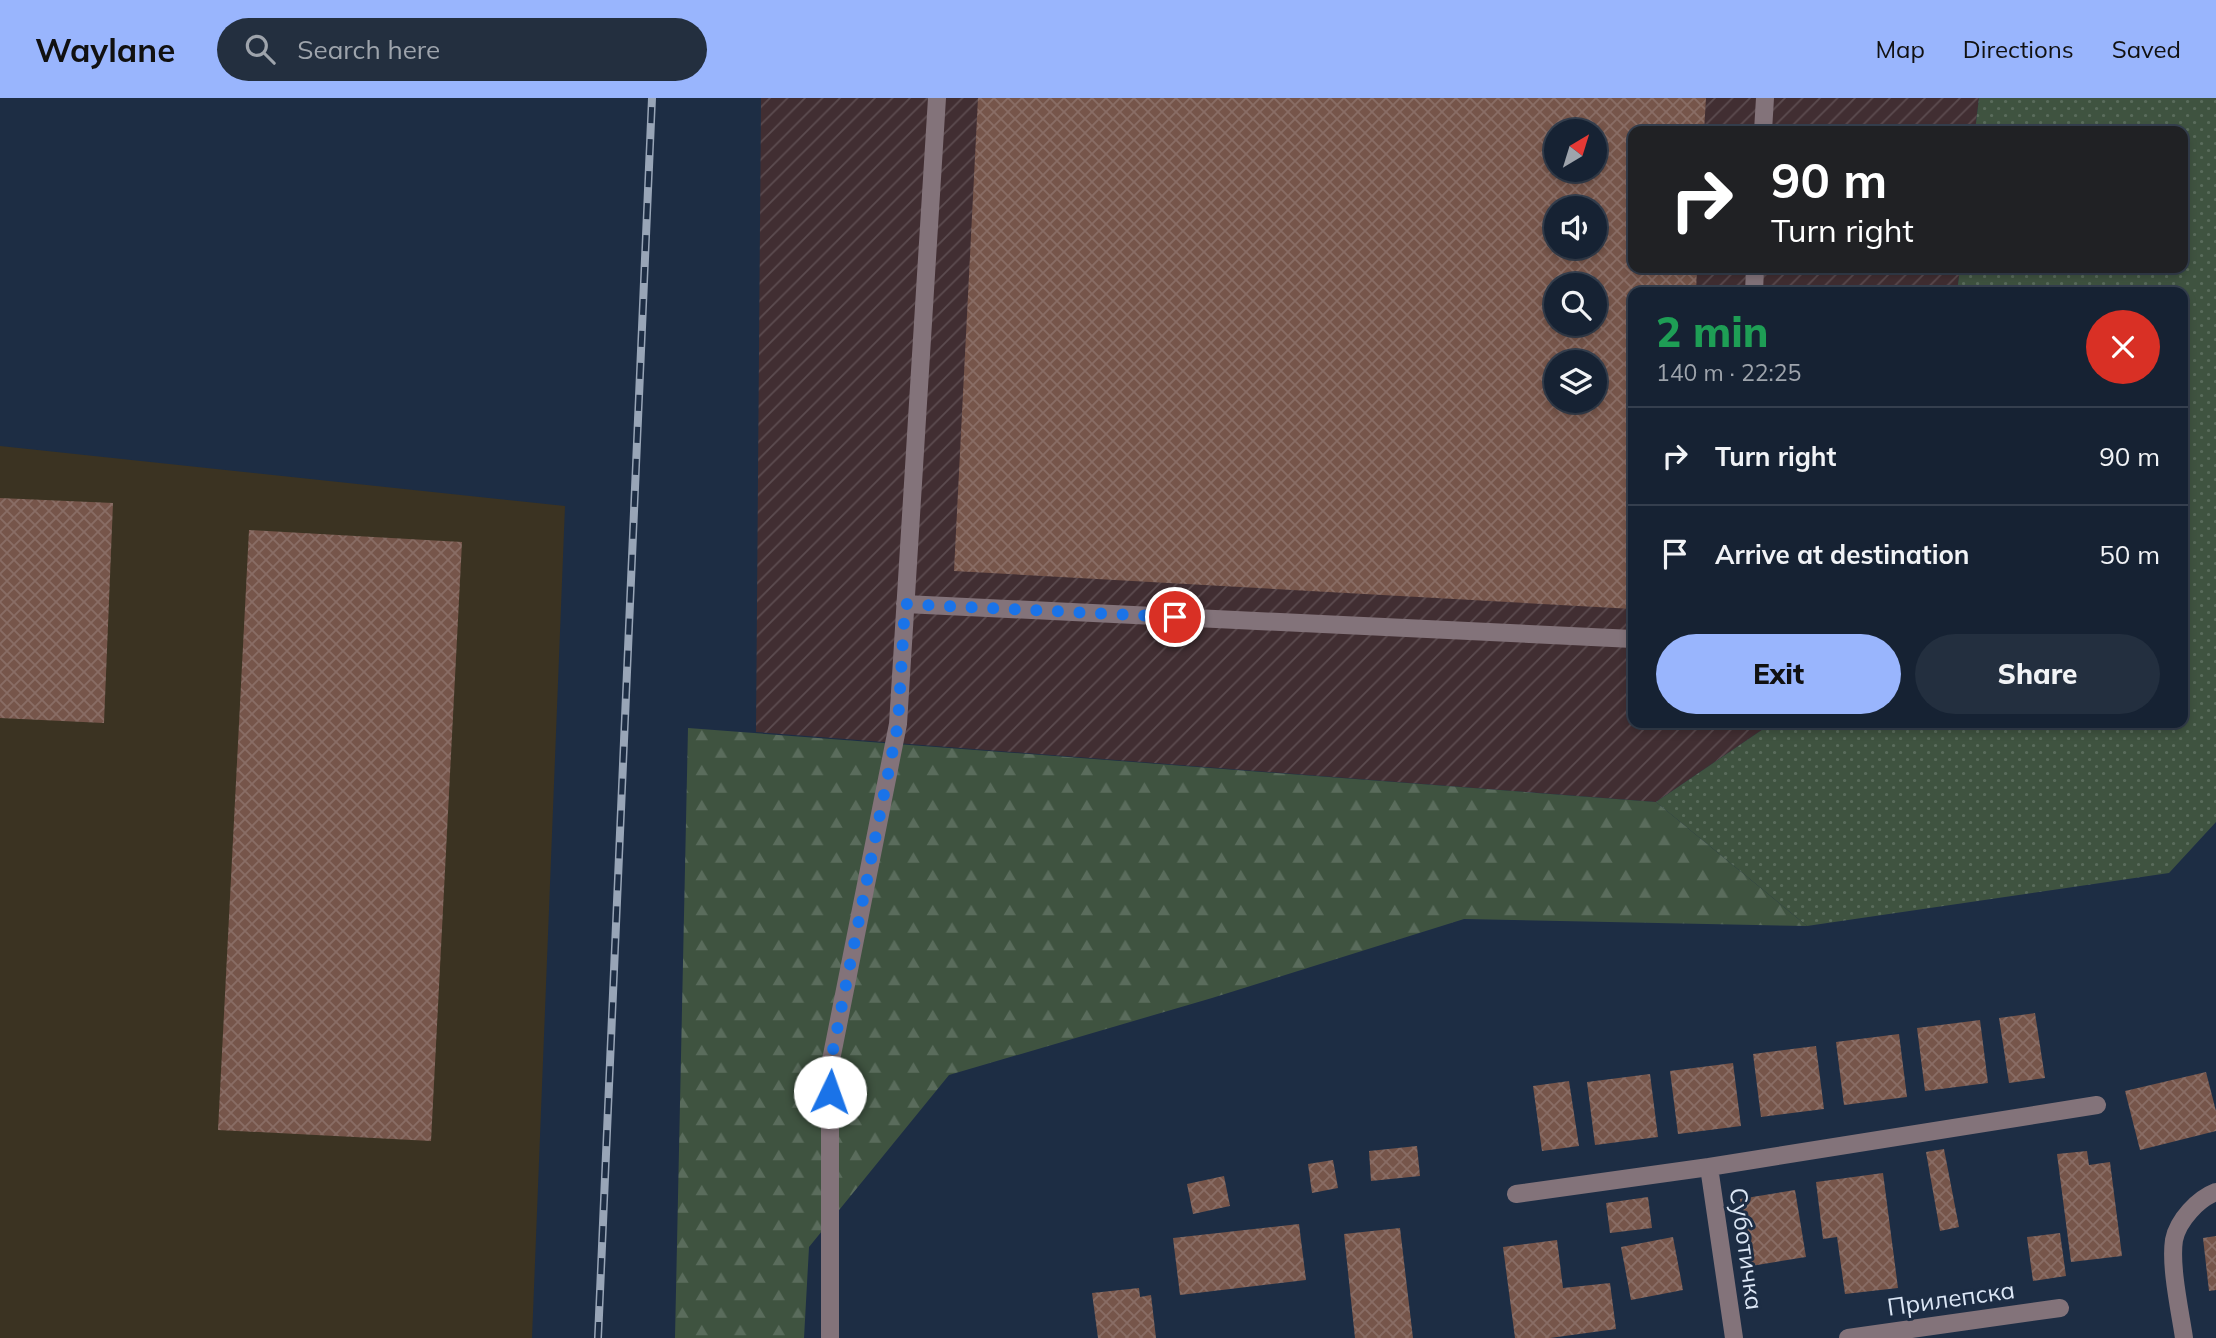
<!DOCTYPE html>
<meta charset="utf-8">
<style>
body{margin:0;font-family:Mulish,sans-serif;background:#232f3f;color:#f1f3f6;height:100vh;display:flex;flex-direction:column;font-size:26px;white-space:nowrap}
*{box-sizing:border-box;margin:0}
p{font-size:23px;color:#9ea4ac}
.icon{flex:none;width:38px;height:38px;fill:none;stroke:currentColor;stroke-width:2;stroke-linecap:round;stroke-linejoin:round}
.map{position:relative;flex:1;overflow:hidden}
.details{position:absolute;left:1628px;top:189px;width:560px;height:441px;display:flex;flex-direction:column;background:#162233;border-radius:14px;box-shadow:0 4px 10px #0003,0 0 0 2px #353f4e}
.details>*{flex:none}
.top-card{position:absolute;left:1628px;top:28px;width:560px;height:147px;border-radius:14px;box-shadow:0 4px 10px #0003,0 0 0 2px #353f4e;background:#202124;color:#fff;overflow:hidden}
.needle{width:46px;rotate:38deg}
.buttons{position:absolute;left:1544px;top:21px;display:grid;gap:14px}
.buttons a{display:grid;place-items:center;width:63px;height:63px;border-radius:50%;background:#162233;box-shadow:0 4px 10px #0003,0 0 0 2px #353f4e;font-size:35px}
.pin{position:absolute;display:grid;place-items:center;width:60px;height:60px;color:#fff;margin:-30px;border:4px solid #fff;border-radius:50%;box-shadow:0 2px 7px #0007}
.me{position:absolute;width:77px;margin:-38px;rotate:3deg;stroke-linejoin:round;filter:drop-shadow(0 0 5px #0008)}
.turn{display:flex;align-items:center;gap:24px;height:147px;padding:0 28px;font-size:32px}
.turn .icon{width:91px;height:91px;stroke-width:2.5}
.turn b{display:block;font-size:49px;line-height:60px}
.round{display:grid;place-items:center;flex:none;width:74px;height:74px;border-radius:37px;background:#232f3f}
.overview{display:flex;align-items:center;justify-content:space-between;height:119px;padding:0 28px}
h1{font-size:42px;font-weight:800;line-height:52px;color:#1e9e55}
.button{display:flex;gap:14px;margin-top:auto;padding:14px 28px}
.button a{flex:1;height:80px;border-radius:42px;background:#99b5fd;color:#111;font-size:28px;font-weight:800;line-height:80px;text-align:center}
.button a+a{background:#232f3f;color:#f1f3f6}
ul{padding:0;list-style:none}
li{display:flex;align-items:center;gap:21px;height:98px;padding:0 28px;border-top:2px solid #353f4e}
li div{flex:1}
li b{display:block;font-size:26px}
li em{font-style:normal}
header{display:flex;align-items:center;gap:42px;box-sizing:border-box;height:98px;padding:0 35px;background:#99b5fd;color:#111}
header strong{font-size:33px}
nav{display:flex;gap:38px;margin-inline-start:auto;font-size:24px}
.search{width:490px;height:63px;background:#232f3f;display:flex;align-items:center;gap:18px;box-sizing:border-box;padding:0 24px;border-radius:38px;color:#9ea4ac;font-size:26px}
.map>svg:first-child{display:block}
.commercial{fill:#3b3322}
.industrial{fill:url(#industrial-furrows);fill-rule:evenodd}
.grass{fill:url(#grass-dots)}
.forest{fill:url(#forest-firs)}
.building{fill:url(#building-cross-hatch);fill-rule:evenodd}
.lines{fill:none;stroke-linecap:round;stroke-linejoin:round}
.minor{stroke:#83737a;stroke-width:18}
.rail-casing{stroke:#98a5b7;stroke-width:8}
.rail{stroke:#1d2d44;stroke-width:5;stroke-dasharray:16;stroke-linecap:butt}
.route{stroke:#1a73e8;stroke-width:12;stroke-dasharray:0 21.6}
.labels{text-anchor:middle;stroke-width:6;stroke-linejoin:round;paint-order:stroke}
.street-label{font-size:24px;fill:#dbe6f5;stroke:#1d2d44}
</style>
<header>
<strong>Waylane</strong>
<div class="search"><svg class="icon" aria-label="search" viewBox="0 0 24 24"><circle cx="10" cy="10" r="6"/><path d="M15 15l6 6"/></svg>Search here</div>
<nav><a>Map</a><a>Directions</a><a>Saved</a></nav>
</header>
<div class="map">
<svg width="2216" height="1240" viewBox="0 0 2216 1240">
<defs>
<pattern id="industrial-furrows" width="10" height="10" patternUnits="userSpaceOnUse" patternTransform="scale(1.75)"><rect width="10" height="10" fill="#412e32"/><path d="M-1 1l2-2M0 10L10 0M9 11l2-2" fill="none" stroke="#5c4c50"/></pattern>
<pattern id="grass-dots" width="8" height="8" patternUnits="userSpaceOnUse" patternTransform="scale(1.75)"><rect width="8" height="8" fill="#3f5340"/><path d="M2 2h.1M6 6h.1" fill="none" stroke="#5a6c5c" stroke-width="1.8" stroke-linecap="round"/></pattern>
<pattern id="forest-firs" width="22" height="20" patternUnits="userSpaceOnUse" patternTransform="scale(1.75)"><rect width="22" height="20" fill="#3f5340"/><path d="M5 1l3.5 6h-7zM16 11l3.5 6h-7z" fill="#5a6c5c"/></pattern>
<pattern id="building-cross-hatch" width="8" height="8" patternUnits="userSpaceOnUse" patternTransform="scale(1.75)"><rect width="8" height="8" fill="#76554a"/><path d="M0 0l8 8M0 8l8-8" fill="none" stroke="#896d65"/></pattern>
</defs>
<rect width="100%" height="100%" fill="#1d2d44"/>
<path class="commercial" d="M0,348L565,408L532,1240H0Z"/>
<path class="industrial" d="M761,0H1979L1975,33H1633V170H1960L1957,194H1633V625H1772L1656,704L756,634ZM1556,33H1594V72H1556ZM1556,110H1594V149H1556ZM1556,187H1594V226H1556ZM1556,264H1594V303H1556Z"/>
<path class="grass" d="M1979,0H2216V724L2169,775L1807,828L1656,704L1772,625H2182V194H1957L1960,170H2182V33H1975Z"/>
<path class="forest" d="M688,630L1656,704L1807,828L1464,821L1212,900L949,977L809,1149L804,1240H675Z"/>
<path class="building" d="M978,0H1706L1704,33H1633V170H1697L1696,194H1633V511L954,473ZM1556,33H1594V72H1556ZM1556,110H1594V149H1556ZM1556,187H1594V226H1556ZM1556,264H1594V303H1556Z
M0,400L113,405L104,625L0,620Z
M249,432L462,444L431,1043L218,1032Z
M2035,915L2045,980L2009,985L1999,920Z
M1980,922L1988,985L1925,993L1917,930Z
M1899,936L1907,999L1844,1007L1836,944Z
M1816,948L1824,1011L1761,1019L1753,956Z
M1733,965L1741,1028L1678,1036L1670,973Z
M2206,974L2216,1013V1033L2140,1052L2125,993Z
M1650,976L1658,1039L1595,1047L1587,984Z
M1569,983L1579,1048L1542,1053L1533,988Z
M1417,1048L1420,1078L1371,1083L1369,1053Z
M1944,1051L1959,1129L1940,1133L1926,1054Z
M2087,1053L2089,1067L2110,1064L2122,1158L2071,1164L2057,1056Z
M1333,1062L1338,1090L1312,1095L1308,1066Z
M1883,1075L1898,1190L1845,1196L1837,1139L1823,1141L1816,1084Z
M1224,1078L1230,1108L1193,1116L1187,1086Z
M1795,1092L1806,1159L1751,1168L1740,1101Z
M1648,1099L1652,1130L1610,1135L1606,1105Z
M1299,1126L1306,1182L1180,1197L1173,1140Z
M1400,1130L1413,1240H1355L1344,1136Z
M2060,1135L2066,1178L2033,1183L2027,1139Z
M2216,1138V1192L2209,1193L2203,1140Z
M1673,1139L1683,1192L1631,1202L1621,1149Z
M1557,1142L1563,1190L1610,1185L1616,1231L1550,1240H1515L1503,1149Z
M1139,1190L1140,1199L1151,1197L1156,1240H1098L1092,1195Z"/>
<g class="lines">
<path class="minor" d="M1763,33L1765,0
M1754,194L1755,170
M905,506L1633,541
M1709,1069L1734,1240
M1516,1096L1709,1069L2097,1007
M830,1240V967L898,626L937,0
M1848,1240L2060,1210
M2184,1240C2180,1213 2170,1168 2174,1142C2178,1122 2198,1101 2216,1094"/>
<g class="rail-casing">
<path id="rail" d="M598,1240L652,0"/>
</g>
<use href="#rail" class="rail"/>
</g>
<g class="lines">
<path class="route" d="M830,994V967L898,626L905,506L1175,519"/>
</g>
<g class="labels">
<g class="street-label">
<text transform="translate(1746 1151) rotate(82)" y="8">Суботичка</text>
<text transform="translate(1951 1201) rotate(-8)" y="8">Прилепска</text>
</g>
</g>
</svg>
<div class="buttons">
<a><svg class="needle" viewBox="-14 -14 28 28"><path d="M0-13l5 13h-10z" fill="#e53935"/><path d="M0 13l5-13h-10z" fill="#9ea4ac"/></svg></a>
<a><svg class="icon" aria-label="sound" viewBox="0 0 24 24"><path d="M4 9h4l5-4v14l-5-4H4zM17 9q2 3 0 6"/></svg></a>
<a><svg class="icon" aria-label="search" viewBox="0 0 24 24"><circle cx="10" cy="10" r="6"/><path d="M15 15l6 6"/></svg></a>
<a><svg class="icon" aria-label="layers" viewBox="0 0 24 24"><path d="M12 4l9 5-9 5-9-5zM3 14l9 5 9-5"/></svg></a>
</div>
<div class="pin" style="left:1175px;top:519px;background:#d93025"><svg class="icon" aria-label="arrive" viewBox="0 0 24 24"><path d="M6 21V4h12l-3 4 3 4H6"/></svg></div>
<svg class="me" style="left:830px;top:994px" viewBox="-20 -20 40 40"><circle r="19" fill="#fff"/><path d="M0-13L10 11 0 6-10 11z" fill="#1a73e8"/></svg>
<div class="top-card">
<div class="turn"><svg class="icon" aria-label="right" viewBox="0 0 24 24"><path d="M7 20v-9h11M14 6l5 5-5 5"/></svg><div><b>90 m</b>Turn right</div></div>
</div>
<section class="details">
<div class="overview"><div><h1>2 min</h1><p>140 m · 22:25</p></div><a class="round" style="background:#d93025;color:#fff"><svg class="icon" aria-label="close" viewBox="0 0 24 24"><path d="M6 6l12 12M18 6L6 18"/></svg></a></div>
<ul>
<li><svg class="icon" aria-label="right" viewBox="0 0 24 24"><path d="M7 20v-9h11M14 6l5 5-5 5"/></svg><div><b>Turn right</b></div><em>90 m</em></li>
<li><svg class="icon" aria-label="arrive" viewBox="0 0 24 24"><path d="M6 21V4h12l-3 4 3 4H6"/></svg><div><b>Arrive at destination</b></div><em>50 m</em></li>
</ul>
<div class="button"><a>Exit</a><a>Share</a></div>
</section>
</div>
